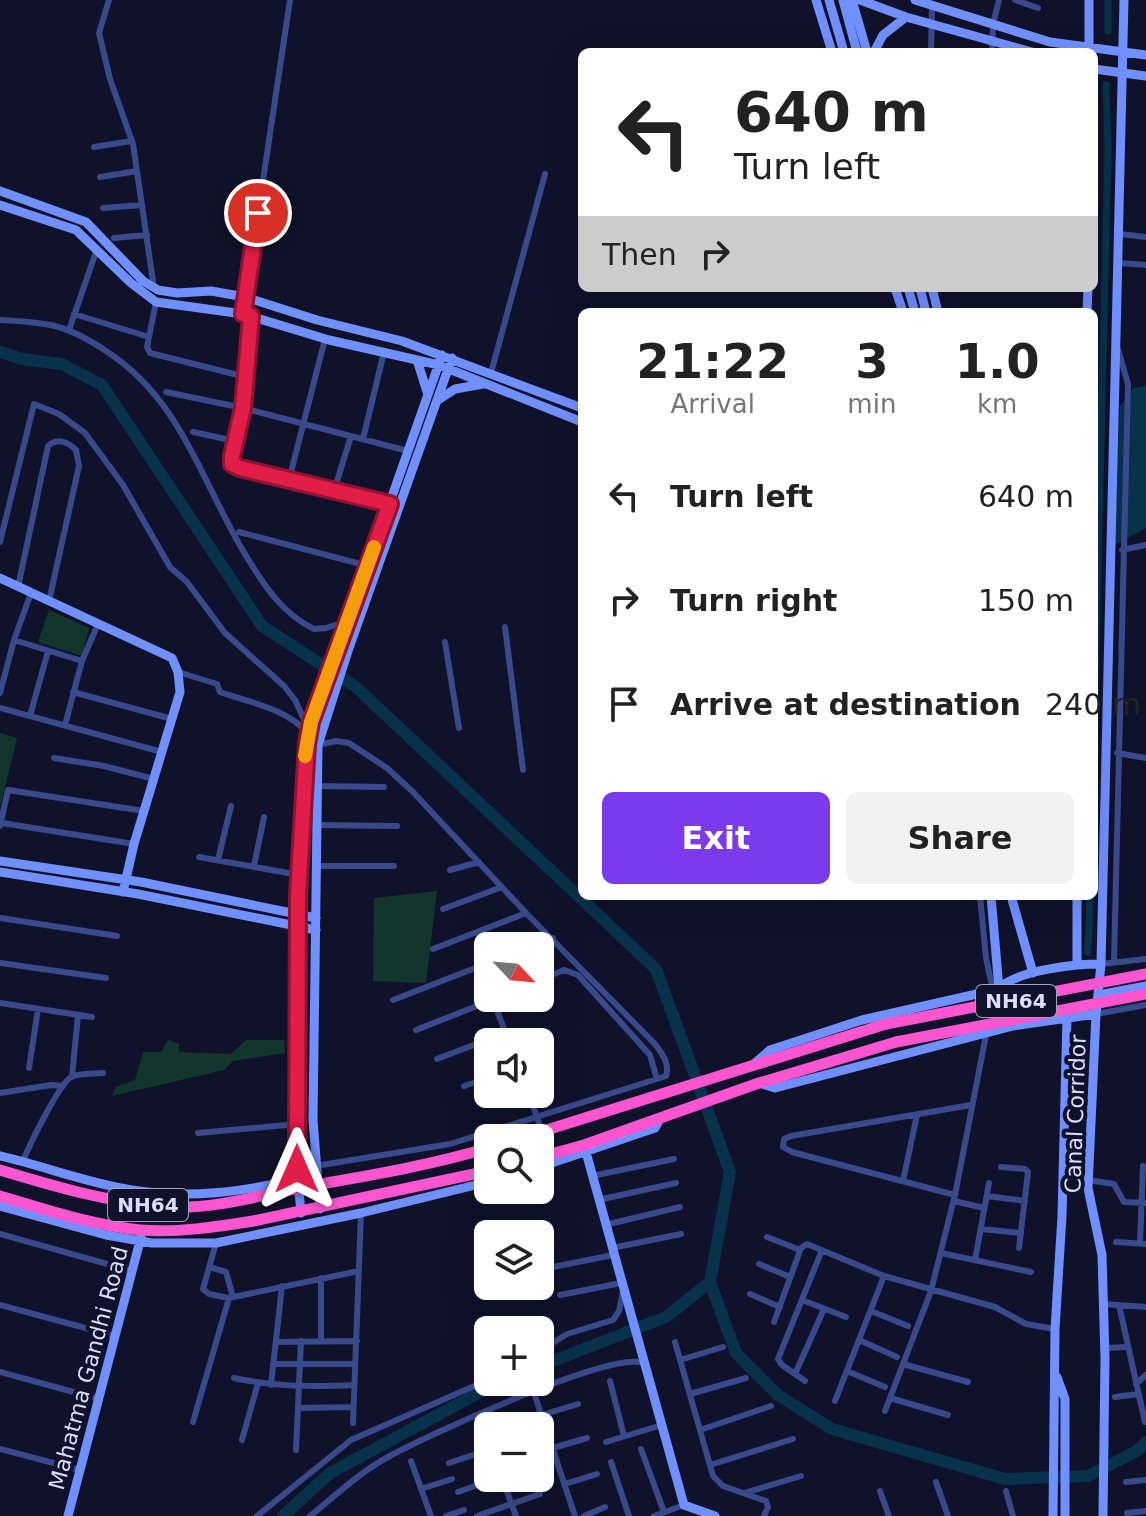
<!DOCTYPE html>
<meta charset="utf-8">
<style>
body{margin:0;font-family:"DejaVu Sans",sans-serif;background:#f2f2f2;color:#222;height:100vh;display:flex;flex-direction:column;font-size:30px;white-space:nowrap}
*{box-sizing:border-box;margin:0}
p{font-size:26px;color:#767676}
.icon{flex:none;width:44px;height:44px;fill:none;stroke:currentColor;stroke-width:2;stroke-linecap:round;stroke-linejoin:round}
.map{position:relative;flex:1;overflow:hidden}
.sheet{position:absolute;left:578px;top:308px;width:520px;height:592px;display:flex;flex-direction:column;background:#fff;border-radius:12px;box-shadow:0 8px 32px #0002}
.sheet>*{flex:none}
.guide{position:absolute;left:578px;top:48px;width:520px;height:244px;border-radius:12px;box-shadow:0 8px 32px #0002;background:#fff;color:#222;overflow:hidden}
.needle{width:52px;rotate:116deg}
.controls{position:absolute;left:474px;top:932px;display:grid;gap:16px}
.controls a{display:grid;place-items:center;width:80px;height:80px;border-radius:12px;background:#fff;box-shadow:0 8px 32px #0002;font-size:40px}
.pin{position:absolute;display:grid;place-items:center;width:68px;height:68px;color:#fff;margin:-34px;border:4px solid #fff;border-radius:50%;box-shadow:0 2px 8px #0007}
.me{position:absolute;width:88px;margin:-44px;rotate:0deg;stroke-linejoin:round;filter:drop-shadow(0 0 6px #0008)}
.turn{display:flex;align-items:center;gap:28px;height:168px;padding:0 24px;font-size:36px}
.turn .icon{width:104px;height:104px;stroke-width:2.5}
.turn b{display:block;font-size:56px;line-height:68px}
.then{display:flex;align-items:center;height:76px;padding:0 24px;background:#0003;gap:16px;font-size:30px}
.eta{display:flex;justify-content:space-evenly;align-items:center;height:136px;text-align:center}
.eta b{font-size:48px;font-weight:600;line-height:56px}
.action{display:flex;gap:16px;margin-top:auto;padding:16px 24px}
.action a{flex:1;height:92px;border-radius:12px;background:#7c3aed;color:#fff;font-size:32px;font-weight:600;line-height:92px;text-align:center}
.action a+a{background:#f2f2f2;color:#222}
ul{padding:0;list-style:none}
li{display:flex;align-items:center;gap:24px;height:104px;padding:0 24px}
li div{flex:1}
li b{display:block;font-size:30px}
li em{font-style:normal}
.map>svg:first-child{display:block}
.green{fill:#12362c}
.water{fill:#08314b}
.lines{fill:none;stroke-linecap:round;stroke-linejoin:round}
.canal{stroke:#08314b;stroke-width:7}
.river{stroke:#08314b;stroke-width:12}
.street{stroke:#394a8c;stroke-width:6}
.secondary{stroke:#7190ff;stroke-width:9}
.highway{stroke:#ff55d0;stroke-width:11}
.highway-bridge{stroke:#ff55d0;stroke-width:11}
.route-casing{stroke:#92132f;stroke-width:20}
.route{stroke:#e11d48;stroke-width:14}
.slow{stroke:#f59e0b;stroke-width:14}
.labels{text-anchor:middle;stroke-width:8;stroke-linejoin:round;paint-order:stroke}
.shield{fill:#10122b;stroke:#9da2bf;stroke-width:2}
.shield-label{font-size:20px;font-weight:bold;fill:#dadfff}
.street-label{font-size:22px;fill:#dadfff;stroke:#10122b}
</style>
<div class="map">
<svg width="1146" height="1516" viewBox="0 0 1146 1516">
<rect width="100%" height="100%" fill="#10122b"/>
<path class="green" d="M49,610L89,628L82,656L38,642Z
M0,733L17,738L0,807Z
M437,891L426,983L373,981L374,898Z
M168,1040L179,1044V1052L231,1054L246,1040H284L285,1053L233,1061L224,1070L112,1096L116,1087L135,1080L143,1052H161Z"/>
<path class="water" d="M1146,386V528L1112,546L1120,406L1134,388Z"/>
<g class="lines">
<path class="canal" d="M1108,31V0
M1094,730L1108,147L1106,85
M1088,952L1090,896"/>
<path class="river" d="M0,352L22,359L62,364L102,385L262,626L356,687L656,969L730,1172L710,1282L666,1317L540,1366
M710,1282L736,1353L778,1395L832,1429L1005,1479L1088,1476L1137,1451L1146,1442
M283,1516L330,1473L499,1382"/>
<path class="street" d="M109,0L99,33L110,79L133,144L154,288
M1015,0L1038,8
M931,52L932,7
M992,52L993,24L999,0
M94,147L131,141
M100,177L137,171
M103,208L142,205
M1120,234L1146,237
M114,238L147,235
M1119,263L1146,265
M156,302L147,347L150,353L246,377
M74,314L149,337
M243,314L290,0
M251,316L243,408L232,456V464L240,468L390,504
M0,320C18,321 37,322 55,326C75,331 93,342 109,353C184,403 203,487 248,559C265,587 283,614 314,629L326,628L348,621
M69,330L97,249
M491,373L545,174
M166,392L243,408L408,451
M193,432L235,441
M363,439L384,352
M289,480L325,339
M334,491L351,436
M239,532L368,566
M0,542L34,404L59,414L85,433L123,485L170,567L187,582L225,633L284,686L295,700L309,730
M1122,550L1146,545
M18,587L48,446C57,437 68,442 76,450L79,466L49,601
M505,627L523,770
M14,640L82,661
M445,642L459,728
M178,672L217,684L220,692C248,702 289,709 308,734
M73,692L172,719
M0,693L14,640L31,593
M0,708L162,752
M30,716L48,651
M65,725L82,661L98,624
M1117,753L1146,758
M54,758L104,766L154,779
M316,786L384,787
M2,823L134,844
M317,825L397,826
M0,826L8,790L144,811
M199,857L299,875
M218,860L231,806
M254,866L264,817
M316,866H394
M450,870L479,862
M980,896L986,958L993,991
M443,909L502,887
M0,918L117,936
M533,946L553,938
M433,949L526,913
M1114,962L1128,384L1118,349
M0,963L106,978
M1101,964L1146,959
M540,980L564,970L578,975L650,1055L657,1079
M393,1000L488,963
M493,1000L509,1042
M0,1003L92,1017
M1096,1014L1146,1005
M416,1030L497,998
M437,1059L505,1033
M29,1068L38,1009
M72,1077L78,1015
M464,1086L488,1078
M0,1093L51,1085L63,1086
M529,1094L542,1132
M198,1133L297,1124
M23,1161C29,1146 59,1084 71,1077C80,1073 93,1074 103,1073
M1001,1167L1025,1169L1028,1172L1019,1248
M297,1169L450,1144L660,1078L666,1076C670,1063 662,1054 655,1044L526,913L413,792L387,768L349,743L336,741L318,745
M592,1176L674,1159
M1088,1180L1114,1184L1124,1202L1146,1203
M903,1181L917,1115
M955,1195L792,1152L783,1147L784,1139L791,1136L971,1105
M987,1196L1025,1201
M598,1200L676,1183
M954,1201L984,1208
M605,1225L680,1207
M981,1229L1021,1233
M0,1234L132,1271
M767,1237L800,1250
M1116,1242L1146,1244
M216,1243L203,1289L209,1294L229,1298L359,1271
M1140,1243L1143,1166
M612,1248L681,1234
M941,1253L1031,1272
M975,1260L989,1183
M759,1264L790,1277
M209,1267L226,1272L233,1297
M553,1267L613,1255
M750,1294L780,1307
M560,1295L621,1283
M802,1300L846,1317
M1103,1304L1146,1307
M0,1305L115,1336
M1119,1305L1145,1422
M871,1311L908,1326
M774,1322L801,1248L807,1244L884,1276L995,1307L1026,1324L1055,1329
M859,1340L897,1357
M321,1341V1278
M276,1342L357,1341
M675,1342L713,1476L723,1486L766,1501L768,1507L764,1516
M1104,1348L1128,1347
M540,1351L567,1334L613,1320L619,1311L623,1291
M680,1360L723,1347
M273,1364H355
M903,1364L968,1382
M847,1371L885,1387
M0,1372L99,1399
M795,1374L824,1309
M234,1378C275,1387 313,1387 354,1385
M610,1381L624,1436
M805,1381L782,1365L778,1359L822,1250
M1136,1384L1146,1375
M271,1385L282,1286
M533,1390L575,1516
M690,1394L746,1378
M1115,1397L1138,1394
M890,1398L948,1415
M835,1401L884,1276
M299,1408L353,1407
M885,1411L931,1291L955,1195L986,1035
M542,1415L578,1404
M193,1422L229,1298
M353,1423L361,1213
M486,1429L488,1435
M700,1430L771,1406
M242,1440L258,1383
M606,1442L662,1425
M553,1448L587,1438
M0,1449L80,1470
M641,1449L664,1512
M296,1450L301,1341
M411,1461L431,1516
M611,1462L629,1516
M449,1463L488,1450
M710,1465L793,1439
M502,1478L516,1516
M936,1482L948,1516
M1126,1482L1146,1480
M565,1484L597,1474
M421,1489L452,1479
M880,1491L889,1516
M1006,1491L1013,1516
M458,1492L497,1478
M744,1493L801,1476
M1127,1513L1146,1511
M257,1516L351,1440L488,1380
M310,1516C335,1496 360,1472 388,1457C426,1436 610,1351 643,1363
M446,1516L464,1510
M477,1516L540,1494
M584,1516L605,1507
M654,1516L684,1505"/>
<path class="secondary" d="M816,0L832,52
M829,0L844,52
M843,0L857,52
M852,0L867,52
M860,0L906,17L1032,52
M915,0L1050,42L1146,55
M1089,0V52
M874,52L883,35L906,17
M1094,69L1146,76
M0,191L86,222L143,281L158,290L177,293L211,291L245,297L317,320L402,341L582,408
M0,205L76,230L131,283L156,302L243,314L329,340L439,365L582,422
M895,288L903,312
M908,288L915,312
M920,288L926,312
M932,288L938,312
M1087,312L1088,288
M417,360L428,395
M438,400L455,389L483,384
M0,578L172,658L178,672L180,692L134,844L123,892
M0,861L141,882L316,918
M0,872L138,894L316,930
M1011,896L1033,973
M1077,896V965
M1101,964L1124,0
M1098,995L1146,986
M1096,1014L1088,1188L1102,1255L1105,1358L1103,1516
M754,1064L770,1050L862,1020L999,989C1016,970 1076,964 1101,964L1096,1014L1013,1026C1002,1015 1000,1005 999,989L991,896
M759,1083L775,1088L1013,1026
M584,1145L684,1505L715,1516
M0,1156C44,1166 87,1183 132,1190C189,1199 242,1192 298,1179
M540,1167L655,1128L660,1119
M0,1206L106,1235L152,1243H216L361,1213L488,1182
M320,1209L313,1120L318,745L349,648L452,358
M301,1213L297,1169L296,1012L299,972V875L308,734L442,355
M1057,1377L1065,1399V1516
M68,1516L141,1237
M1053,1516L1055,1329L1062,1216L1067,1017"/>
<path class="highway" d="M521,1138L886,1024
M540,1157L584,1145L756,1084L896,1042
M0,1170C56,1187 114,1204 172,1207C216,1209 260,1195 304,1187C365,1176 428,1166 488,1148
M0,1196C46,1210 92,1225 140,1230C176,1233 217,1227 253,1221L488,1171"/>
<path class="highway-bridge" d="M886,1024L1146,974
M896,1042L1146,994"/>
</g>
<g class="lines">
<g class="route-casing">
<path id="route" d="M258,213L243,314L251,316L243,408L232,456V464L240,468L390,504L311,722L307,744L298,895L297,1169"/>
</g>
<use href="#route" class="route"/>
<path class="slow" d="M305,756L311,722L374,547"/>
</g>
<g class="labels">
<g class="shield">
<rect x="976" y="985" width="80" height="32" rx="6"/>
<rect x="108" y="1189" width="80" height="32" rx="6"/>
</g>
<g class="shield-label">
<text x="1016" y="1008">NH64</text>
<text x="148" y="1212">NH64</text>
</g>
<g class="street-label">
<text transform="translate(1075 1114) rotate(-88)" y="8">Canal Corridor</text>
<text transform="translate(88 1368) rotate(-75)" y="8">Mahatma Gandhi Road</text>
</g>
</g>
</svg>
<div class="controls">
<a><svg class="needle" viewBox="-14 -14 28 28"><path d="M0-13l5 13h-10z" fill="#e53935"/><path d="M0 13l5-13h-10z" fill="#767676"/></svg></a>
<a><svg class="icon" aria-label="sound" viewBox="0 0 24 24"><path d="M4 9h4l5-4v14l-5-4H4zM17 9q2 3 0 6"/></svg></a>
<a><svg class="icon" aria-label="search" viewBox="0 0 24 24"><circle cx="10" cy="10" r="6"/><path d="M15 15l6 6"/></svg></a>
<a><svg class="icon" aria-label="layers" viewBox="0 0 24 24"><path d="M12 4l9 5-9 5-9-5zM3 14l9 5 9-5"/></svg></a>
<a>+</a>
<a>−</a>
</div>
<div class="pin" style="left:258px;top:213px;background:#d93025"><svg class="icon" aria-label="arrive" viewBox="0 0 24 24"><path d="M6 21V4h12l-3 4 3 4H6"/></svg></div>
<svg class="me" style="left:297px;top:1169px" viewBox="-20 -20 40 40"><path d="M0-17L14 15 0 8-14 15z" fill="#e11d48" stroke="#fff" stroke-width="4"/></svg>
<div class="guide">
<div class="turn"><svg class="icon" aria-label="left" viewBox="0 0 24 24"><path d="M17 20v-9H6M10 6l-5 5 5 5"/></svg><div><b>640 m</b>Turn left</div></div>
<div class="then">Then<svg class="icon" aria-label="right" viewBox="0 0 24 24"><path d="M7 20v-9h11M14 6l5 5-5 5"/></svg></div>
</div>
<section class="sheet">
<div class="eta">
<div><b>21:22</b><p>Arrival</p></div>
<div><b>3</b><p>min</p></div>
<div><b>1.0</b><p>km</p></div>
</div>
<ul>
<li><svg class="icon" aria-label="left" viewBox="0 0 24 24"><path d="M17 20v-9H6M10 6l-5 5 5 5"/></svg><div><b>Turn left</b></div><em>640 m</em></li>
<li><svg class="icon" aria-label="right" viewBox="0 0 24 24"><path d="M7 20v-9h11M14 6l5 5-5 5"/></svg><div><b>Turn right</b></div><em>150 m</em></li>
<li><svg class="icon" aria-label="arrive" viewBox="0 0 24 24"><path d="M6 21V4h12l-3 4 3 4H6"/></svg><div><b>Arrive at destination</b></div><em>240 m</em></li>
</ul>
<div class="action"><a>Exit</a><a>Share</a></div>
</section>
</div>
